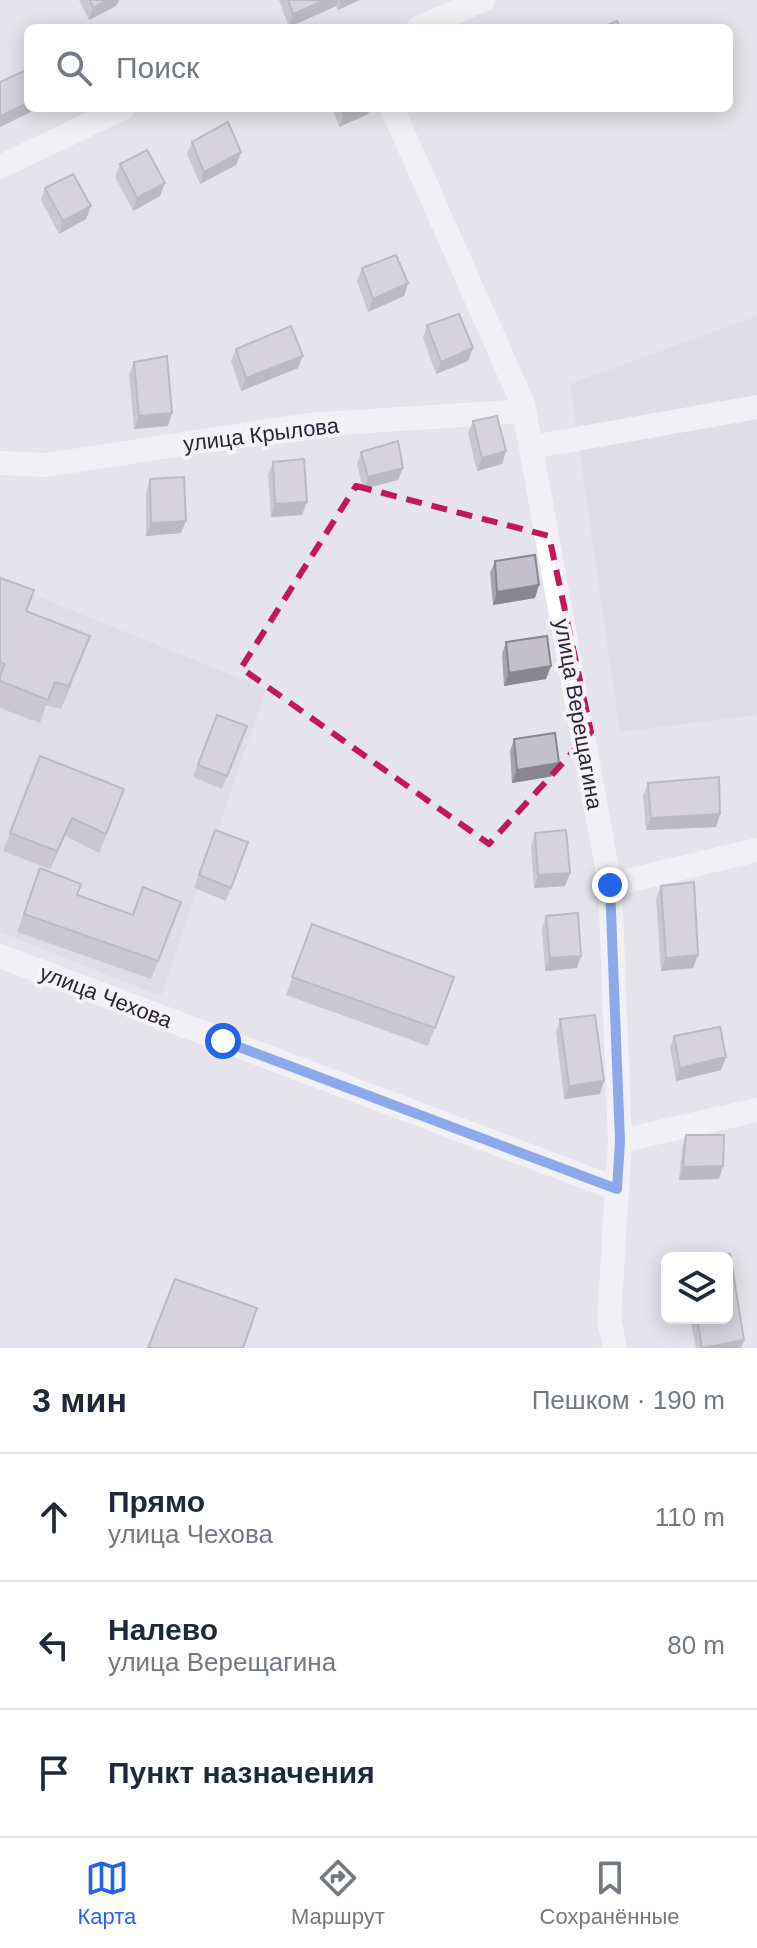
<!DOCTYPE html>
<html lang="ru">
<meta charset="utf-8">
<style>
:root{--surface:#fff;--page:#f6f6f7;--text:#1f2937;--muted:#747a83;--line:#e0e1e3;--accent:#2563eb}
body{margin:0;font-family:Arial,sans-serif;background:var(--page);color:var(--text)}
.controls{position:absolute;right:24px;bottom:24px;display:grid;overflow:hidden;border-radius:12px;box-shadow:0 4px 20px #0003}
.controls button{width:72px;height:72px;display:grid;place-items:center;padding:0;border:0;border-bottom:2px solid var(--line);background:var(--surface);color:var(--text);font:40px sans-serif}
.stop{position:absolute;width:24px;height:24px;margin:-18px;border:6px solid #2563eb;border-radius:50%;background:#fff}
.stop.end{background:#2563eb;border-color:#fff;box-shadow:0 2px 8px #0008}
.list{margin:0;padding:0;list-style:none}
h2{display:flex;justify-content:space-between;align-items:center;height:104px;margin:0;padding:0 32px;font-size:34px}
h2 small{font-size:26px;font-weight:400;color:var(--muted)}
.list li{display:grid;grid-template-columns:52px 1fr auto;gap:24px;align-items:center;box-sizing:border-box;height:128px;padding:0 32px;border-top:2px solid var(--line)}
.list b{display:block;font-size:30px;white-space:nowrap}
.list p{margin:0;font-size:26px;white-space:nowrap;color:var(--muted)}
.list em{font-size:26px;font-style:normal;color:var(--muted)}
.icon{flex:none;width:44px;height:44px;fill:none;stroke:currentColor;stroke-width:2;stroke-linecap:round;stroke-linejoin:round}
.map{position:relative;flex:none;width:757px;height:1348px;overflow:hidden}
.search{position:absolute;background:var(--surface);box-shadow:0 4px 20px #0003;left:24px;right:24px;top:24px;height:88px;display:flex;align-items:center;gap:20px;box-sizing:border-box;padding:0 28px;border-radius:12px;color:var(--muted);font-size:30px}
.sheet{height:488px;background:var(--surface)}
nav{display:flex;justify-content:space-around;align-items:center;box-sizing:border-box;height:112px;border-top:2px solid var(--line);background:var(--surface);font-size:22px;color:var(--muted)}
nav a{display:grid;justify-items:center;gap:4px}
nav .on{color:var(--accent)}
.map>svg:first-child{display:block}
.built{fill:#d8d4de}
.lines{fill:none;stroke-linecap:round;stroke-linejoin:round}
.minor{stroke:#fff;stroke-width:24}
.wall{fill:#a8a4af}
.shaded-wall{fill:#88868e}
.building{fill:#c3bfcb;stroke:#88868e;stroke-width:2}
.route{stroke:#2563eb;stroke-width:10}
.marked{fill:none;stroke:#c2185b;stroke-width:6;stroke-dasharray:16 10;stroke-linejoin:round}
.labels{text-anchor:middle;stroke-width:8;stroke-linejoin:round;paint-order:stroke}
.street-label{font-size:22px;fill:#2e253a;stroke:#f4f3f8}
</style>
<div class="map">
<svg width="757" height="1348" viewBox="0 0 757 1348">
<rect width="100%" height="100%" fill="#e5e3eb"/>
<g class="built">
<polygon points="757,316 757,715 620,732 570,384"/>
<polygon points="0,581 266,689 161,996 0,932"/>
</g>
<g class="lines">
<g class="minor">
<polyline points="418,28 483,0"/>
<polyline points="392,108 523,404 610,885 620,1141 609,1320 615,1348"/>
<polyline points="0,167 123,108"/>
<polyline points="531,447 757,407"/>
<polyline points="0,463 46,465 307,425 524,411"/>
<polyline points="610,885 757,850"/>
<polyline points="0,956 617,1189"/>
<polyline points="620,1141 757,1110"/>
</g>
</g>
<g class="wall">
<polygon points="79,0 119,0 116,6 89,20"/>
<polygon points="279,0 359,0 338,10 336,6 289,27"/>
<polygon points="332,108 370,108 368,114 339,127"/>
<polygon points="192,142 241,152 236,165 200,184 187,154"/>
<polygon points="120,164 160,196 133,211 115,177"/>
<polygon points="45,188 91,206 86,219 59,234 41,200"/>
<polygon points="362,268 408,283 404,296 368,312 357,281"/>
<polygon points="427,325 468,361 436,374 423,338"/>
<polygon points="236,349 298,368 241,391 231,361"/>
<polygon points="134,362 168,426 134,429 129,375"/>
<polygon points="473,421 506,451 502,464 477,471 468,433"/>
<polygon points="361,452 398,480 363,489 357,464"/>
<polygon points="273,462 302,515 271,517 268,475"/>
<polygon points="150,479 181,533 146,536 146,492"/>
<polygon points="495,561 535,598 493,605 490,573"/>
<polygon points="0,578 26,611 90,636 61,709 46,705 40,723 0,708"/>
<polygon points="506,642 546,679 504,686 502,654"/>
<polygon points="217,715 247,726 222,789 193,777"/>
<polygon points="514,739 559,763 554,776 512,783 510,751"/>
<polygon points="40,756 124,789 99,853 65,836 50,869 3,851"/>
<polygon points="648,783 720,814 716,827 646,830 643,796"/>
<polygon points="215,830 248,842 226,901 194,888"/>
<polygon points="535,833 570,873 565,886 534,888 531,846"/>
<polygon points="40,868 77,895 133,915 181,902 151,979 17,932"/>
<polygon points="661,886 698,955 693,968 661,971 656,899"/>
<polygon points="546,916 577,968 545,971 542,929"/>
<polygon points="312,924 454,977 428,1046 286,995"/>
<polygon points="560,1019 600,1094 564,1099 556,1032"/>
<polygon points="674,1036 726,1057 721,1070 676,1081 670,1048"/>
<polygon points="686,1135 723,1166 719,1179 679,1180 682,1148"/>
<polygon points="690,1318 727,1318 741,1348 696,1348"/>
</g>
<g class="shaded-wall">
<polygon points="108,0 119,0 116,6 89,20 93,8"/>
<polygon points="325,0 338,0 336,6 289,27 293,14"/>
<polygon points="341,0 359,0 338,10"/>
<polygon points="28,103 28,108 37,109 0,127 0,116"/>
<polygon points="357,108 370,108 368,114 339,127 344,114"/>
<polygon points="241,152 236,165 200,184 204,172"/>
<polygon points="165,183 160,196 133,211 137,198"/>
<polygon points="91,206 86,219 59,234 63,221"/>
<polygon points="408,283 404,296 368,312 373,299"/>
<polygon points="473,348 468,361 436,374 441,362"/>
<polygon points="303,356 298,368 241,391 246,378"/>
<polygon points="172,413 168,426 134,429 139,416"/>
<polygon points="506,451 502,464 477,471 482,458"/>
<polygon points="403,468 398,480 363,489 368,477"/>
<polygon points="307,502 302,515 271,517 275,504"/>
<polygon points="186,521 181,533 146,536 151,523"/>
<polygon points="539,585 535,598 493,605 497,592"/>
<polygon points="90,636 81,659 61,709 69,686"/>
<polygon points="551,666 546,679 504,686 509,673"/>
<polygon points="559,763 554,776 512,783 517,770"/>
<polygon points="720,814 716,827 646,830 651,818"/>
<polygon points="72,818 65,836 50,869 57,851"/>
<polygon points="570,873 565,886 534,888 538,875"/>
<polygon points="698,955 693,968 661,971 666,958"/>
<polygon points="581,956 577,968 545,971 550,958"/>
<polygon points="726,1057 721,1070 676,1081 680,1068"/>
<polygon points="604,1081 600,1094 564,1099 569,1086"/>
<polygon points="723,1166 719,1179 679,1180 683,1167"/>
<polygon points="744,1340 741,1348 706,1348"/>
</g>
<g class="building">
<polygon points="90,0 108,0 93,8"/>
<polygon points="288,0 325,0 293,14"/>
<polygon points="617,21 620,28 600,28"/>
<polygon points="28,69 28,103 0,116 0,82"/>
<polygon points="342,108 357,108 344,114"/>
<polygon points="228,122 241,152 204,172 192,142"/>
<polygon points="147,150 165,183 137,198 120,164"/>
<polygon points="73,174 91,206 63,221 45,188"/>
<polygon points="396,255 408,283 373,299 362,268"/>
<polygon points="459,314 473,348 441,362 427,325"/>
<polygon points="291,326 303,356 246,378 236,349"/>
<polygon points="167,356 172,413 139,416 134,362"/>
<polygon points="497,416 506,451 482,458 473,421"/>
<polygon points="398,441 403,468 368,477 361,452"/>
<polygon points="304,459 307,502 275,504 273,462"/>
<polygon points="184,477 186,521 151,523 150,479"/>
<polygon points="535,555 539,585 497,592 495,561"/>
<polygon points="0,578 34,590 26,611 90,636 69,686 55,682 48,700 0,681 0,676 5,664 0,662"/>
<polygon points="547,636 551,666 509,673 506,642"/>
<polygon points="217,715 247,726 227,776 198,765"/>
<polygon points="555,733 559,763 517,770 514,739"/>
<polygon points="40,756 124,789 106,834 72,818 57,851 10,833"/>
<polygon points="719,777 720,814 651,818 648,783"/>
<polygon points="215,830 248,842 231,888 199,875"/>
<polygon points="566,830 570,873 538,875 535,833"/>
<polygon points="40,868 81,884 77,895 133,915 143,887 181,902 158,961 24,914"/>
<polygon points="694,882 698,955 666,958 661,886"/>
<polygon points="578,913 581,956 550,958 546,916"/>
<polygon points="312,924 454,977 435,1028 292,977"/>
<polygon points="595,1015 604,1081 569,1086 560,1019"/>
<polygon points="720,1027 726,1057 680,1068 674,1036"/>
<polygon points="686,1135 724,1135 723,1166 683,1167"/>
<polygon points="730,1254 744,1340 702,1348 697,1318 727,1318 727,1258 709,1258"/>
<polygon points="175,1279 257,1308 243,1348 148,1348"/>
</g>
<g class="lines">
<polyline class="route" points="223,1041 617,1189 620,1141 610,885"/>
</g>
<path d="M0 0H757V1348H0ZM356 486 549 536 591 732 489 844 241 668Z" fill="#e5e3eb" fill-opacity=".55" fill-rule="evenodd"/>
<path class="marked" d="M356 486 549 536 591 732 489 844 241 668Z"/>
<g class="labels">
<g class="street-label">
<text transform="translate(261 434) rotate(-7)" y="8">улица Крылова</text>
<text transform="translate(579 714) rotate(80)" y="8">улица Верещагина</text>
<text transform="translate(106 996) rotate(21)" y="8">улица Чехова</text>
</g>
</g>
</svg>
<div class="controls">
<button><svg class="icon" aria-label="layers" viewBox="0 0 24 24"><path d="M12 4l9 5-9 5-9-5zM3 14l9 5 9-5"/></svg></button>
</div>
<div class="stop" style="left:223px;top:1041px"></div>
<div class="stop end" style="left:610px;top:885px"></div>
<div class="search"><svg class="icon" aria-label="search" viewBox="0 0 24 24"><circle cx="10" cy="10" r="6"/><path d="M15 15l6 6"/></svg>Поиск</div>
</div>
<section class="sheet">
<h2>3 мин<small>Пешком · 190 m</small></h2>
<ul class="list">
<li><svg class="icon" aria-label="ahead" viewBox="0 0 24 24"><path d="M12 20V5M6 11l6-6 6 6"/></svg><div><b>Прямо</b><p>улица Чехова</p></div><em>110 m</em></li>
<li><svg class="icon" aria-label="left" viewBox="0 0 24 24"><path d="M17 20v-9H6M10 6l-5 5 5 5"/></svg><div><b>Налево</b><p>улица Верещагина</p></div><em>80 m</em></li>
<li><svg class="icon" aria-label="arrive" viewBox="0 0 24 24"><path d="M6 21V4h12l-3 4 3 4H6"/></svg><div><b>Пункт назначения</b></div></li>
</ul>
</section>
<nav>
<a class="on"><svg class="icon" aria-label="map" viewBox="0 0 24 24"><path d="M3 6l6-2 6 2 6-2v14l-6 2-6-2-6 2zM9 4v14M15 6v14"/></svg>Карта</a>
<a><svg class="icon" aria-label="directions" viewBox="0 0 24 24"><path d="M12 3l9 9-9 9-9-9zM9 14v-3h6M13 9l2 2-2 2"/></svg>Маршрут</a>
<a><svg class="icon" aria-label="saved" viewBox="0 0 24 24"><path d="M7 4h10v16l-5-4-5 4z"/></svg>Сохранённые</a>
</nav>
